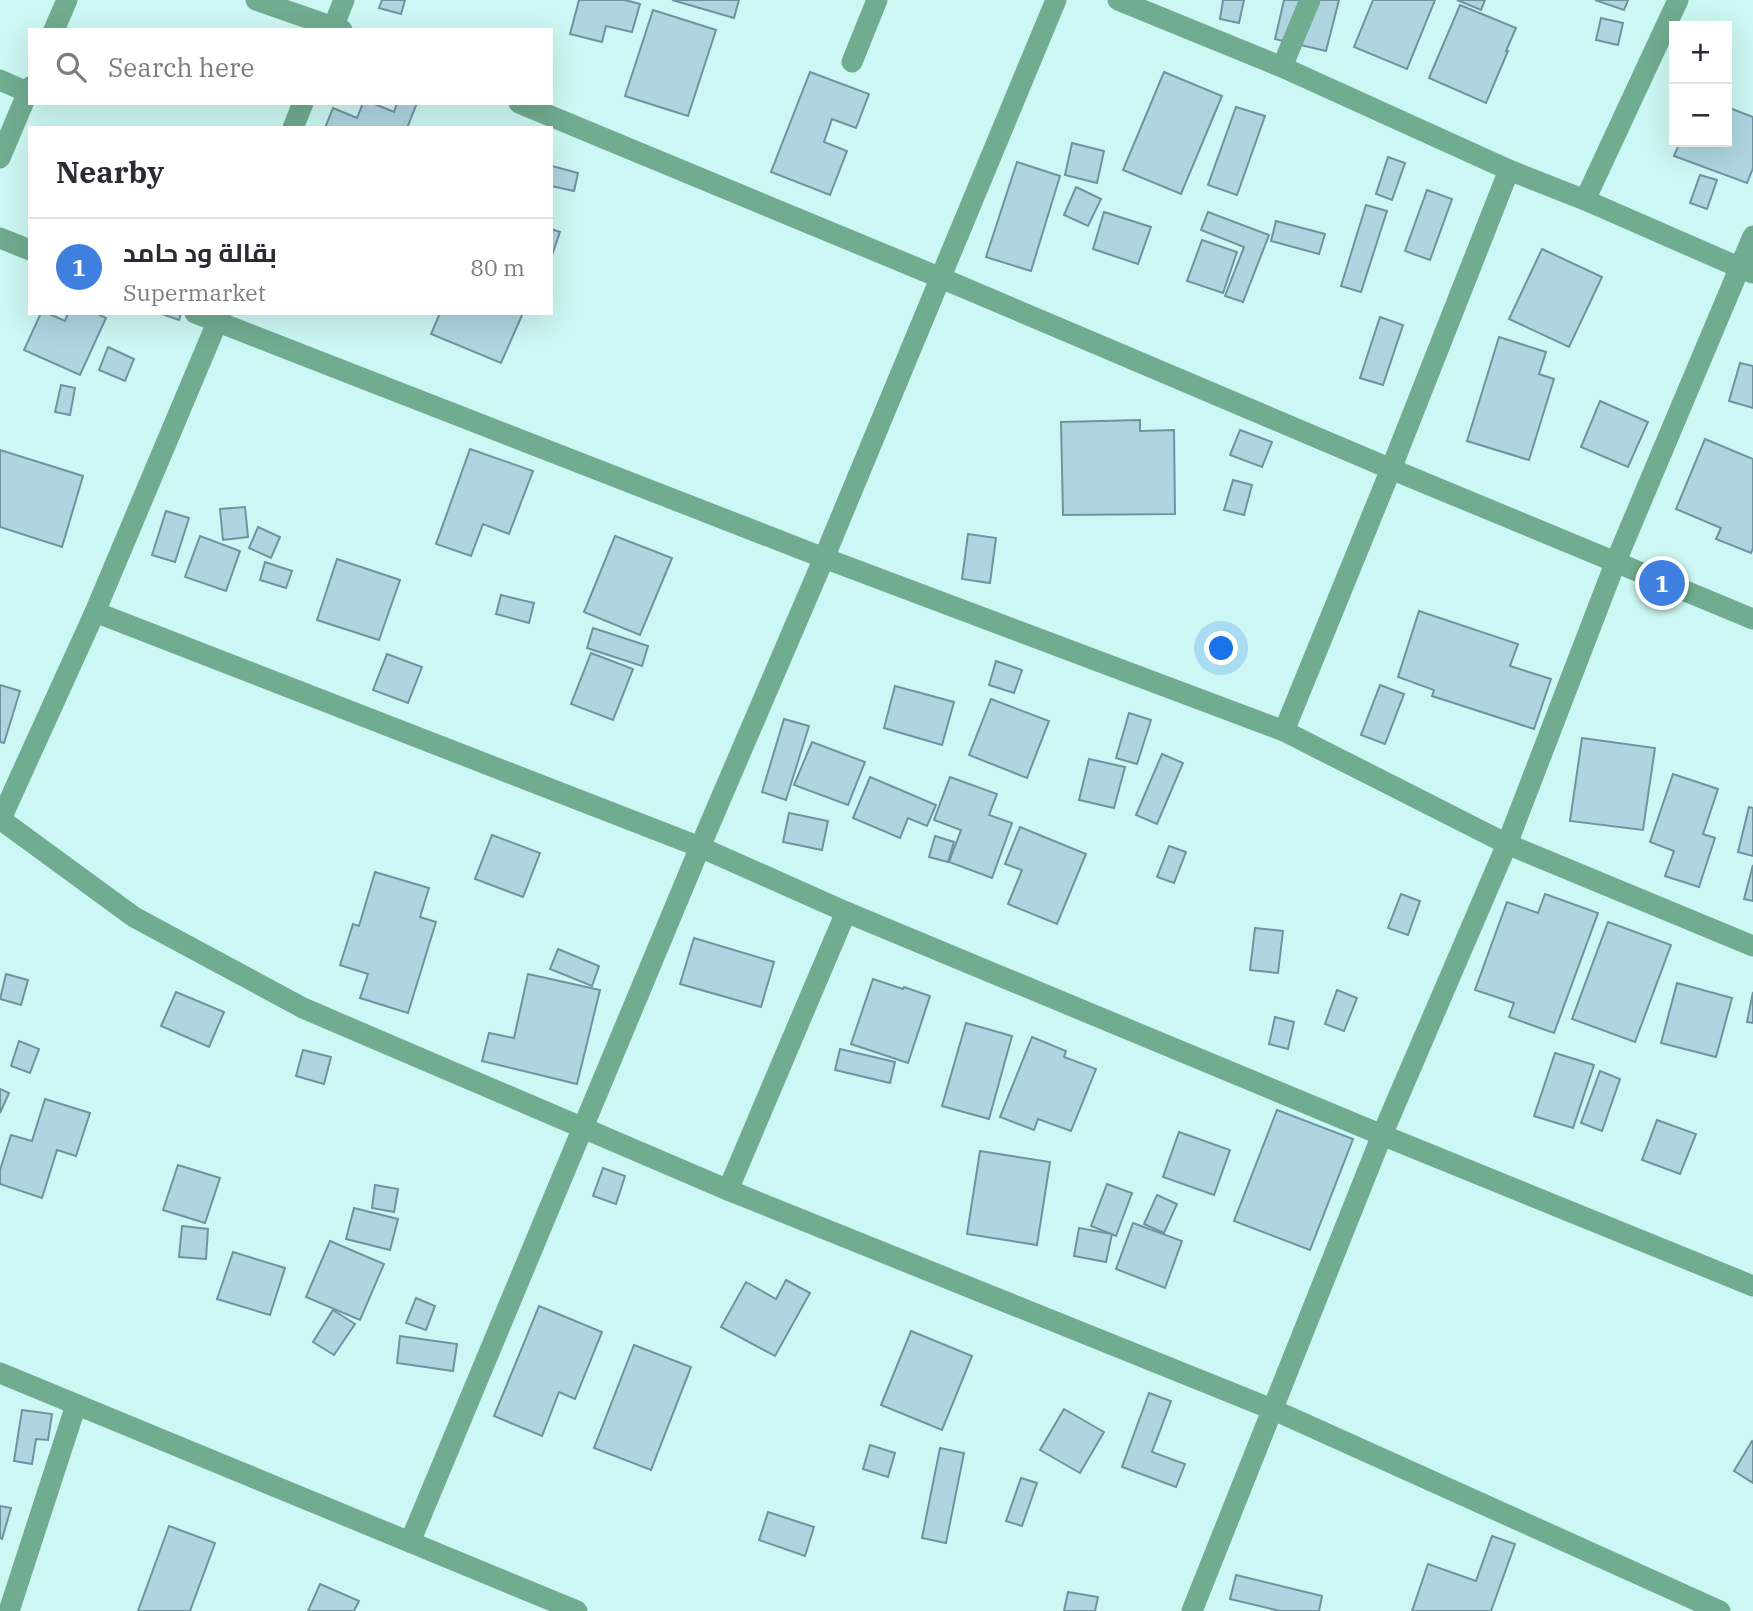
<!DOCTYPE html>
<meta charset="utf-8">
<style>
:root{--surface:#fff;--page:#f7f7f7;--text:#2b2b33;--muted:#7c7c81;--line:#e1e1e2;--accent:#8e329c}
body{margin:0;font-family:"IBM Plex Serif",Cairo,serif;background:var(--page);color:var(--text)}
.controls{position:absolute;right:21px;top:21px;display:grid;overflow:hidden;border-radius:0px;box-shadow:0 7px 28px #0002}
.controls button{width:63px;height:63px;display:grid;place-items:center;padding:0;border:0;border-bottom:2px solid var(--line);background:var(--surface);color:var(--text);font:35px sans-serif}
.you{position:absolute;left:1222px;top:649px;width:24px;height:24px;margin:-18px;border:5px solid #fff;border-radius:50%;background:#1a73e8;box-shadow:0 0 0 10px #1a73e833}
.badge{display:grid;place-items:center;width:46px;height:46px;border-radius:50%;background:var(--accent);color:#fff;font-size:23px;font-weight:700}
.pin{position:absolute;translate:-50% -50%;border:4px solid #fff;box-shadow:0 2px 7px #0006}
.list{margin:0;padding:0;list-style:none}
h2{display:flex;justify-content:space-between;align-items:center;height:91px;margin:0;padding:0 28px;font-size:30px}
h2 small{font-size:23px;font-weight:400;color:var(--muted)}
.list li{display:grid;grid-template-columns:46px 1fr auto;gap:21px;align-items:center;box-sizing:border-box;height:98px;padding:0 28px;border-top:2px solid var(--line)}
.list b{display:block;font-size:26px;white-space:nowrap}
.list p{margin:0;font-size:23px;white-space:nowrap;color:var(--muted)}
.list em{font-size:23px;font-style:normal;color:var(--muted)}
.icon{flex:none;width:38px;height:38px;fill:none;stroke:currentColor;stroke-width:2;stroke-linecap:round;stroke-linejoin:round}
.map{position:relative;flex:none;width:1753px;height:1611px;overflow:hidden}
.search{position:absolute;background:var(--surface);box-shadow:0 7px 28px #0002;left:28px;top:28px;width:525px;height:77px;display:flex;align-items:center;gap:18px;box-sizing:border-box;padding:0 24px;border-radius:0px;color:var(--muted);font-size:26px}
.panel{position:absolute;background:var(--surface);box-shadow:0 7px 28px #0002;left:28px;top:126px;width:525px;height:189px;border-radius:0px}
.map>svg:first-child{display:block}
.building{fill:#aed5e0;stroke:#6f949f;stroke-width:2}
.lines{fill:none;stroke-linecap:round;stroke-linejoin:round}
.minor{stroke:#70ac90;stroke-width:21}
</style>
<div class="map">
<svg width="1753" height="1611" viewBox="0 0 1753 1611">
<rect width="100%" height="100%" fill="#cdf7f4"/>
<g class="building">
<polygon points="382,0 405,0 401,14 379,8"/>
<polygon points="579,0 625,0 640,4 632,32 606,26 602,42 570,34"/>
<polygon points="672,0 739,0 734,18"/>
<polygon points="1223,0 1244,0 1239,23 1220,19"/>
<polygon points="1284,0 1339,0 1326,51 1275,39"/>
<polygon points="1373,0 1435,0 1407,69 1354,47"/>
<polygon points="1457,0 1485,0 1481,10"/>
<polygon points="1595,0 1628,0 1624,10"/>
<polygon points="1460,5 1516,28 1506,51 1508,51 1486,103 1429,78"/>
<polygon points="653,10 716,30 688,116 625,96"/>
<polygon points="1601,18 1623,23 1618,45 1596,40"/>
<polygon points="810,72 869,94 856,128 832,119 824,142 847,151 830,195 771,172"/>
<polygon points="1164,72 1222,96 1181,194 1123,170"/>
<polygon points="363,103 372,103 394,112 397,103 417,103 407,128 325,128 333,108 357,118"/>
<polygon points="1236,107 1265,116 1237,195 1208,185"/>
<polygon points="1727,107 1753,117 1753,168 1747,183 1674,156 1680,142 1727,142"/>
<polygon points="1072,143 1104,151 1097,183 1065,175"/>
<polygon points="1388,157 1405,163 1392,200 1376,194"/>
<polygon points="1017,162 1060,176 1031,271 986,257"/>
<polygon points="552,166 578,173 574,191 551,186"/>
<polygon points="1700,175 1717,180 1707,209 1690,203"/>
<polygon points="1076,187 1101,199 1088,226 1064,215"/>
<polygon points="1427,190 1452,199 1430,260 1405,251"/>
<polygon points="1366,205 1387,211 1361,292 1341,286"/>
<polygon points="1104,212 1151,227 1138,264 1093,249"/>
<polygon points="1208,212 1269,235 1243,302 1225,296 1244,247 1201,230"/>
<polygon points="1276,221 1325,234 1319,254 1271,241"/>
<polygon points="551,229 560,232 551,258"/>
<polygon points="1202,240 1237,252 1223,293 1187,281"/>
<polygon points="1542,249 1602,277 1569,347 1509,319"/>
<polygon points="41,313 47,313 65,321 68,313 96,313 106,318 80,375 24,350"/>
<polygon points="159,313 181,313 179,320"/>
<polygon points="440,313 523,313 501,363 431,334"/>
<polygon points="1380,317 1403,325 1383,385 1360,378"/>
<polygon points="1499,337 1546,352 1539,374 1554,379 1529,460 1467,441"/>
<polygon points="108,347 134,359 125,381 99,370"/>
<polygon points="1740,363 1753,366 1753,408 1729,401"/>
<polygon points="61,385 75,388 70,415 55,412"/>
<polygon points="1600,401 1648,422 1628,467 1581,447"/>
<polygon points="1140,420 1140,431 1174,430 1175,514 1063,515 1061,422"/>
<polygon points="1240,430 1272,442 1262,467 1230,455"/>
<polygon points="1705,439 1753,459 1753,548 1751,553 1716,539 1721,528 1676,509"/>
<polygon points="470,449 533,471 509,534 483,524 471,556 436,544"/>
<polygon points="0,450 83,476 62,547 0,527"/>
<polygon points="1233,480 1252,485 1244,515 1224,510"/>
<polygon points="245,507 248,537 223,540 220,509"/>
<polygon points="166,511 189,518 175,562 152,555"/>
<polygon points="258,527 280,537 271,558 249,548"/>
<polygon points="968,534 996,538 990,583 962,579"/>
<polygon points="200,536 240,551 226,591 185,577"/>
<polygon points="615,536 672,558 640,635 584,612"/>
<polygon points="337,559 400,580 379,640 317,620"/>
<polygon points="265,562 292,571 286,588 260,580"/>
<polygon points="501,595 534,603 529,623 496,614"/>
<polygon points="1419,611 1518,644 1510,666 1551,679 1534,729 1432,696 1434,690 1398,677"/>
<polygon points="593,628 648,646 642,666 587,648"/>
<polygon points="591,653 633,669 613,720 571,704"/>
<polygon points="387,654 422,667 408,703 373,690"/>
<polygon points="996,661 1022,670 1014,693 989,685"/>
<polygon points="0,685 20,691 4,743 0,742"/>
<polygon points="1380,685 1404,694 1385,744 1361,735"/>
<polygon points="895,686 954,702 942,745 884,728"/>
<polygon points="991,699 1049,721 1027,778 969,755"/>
<polygon points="1129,713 1151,720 1137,764 1116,758"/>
<polygon points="784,719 809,726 786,800 762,792"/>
<polygon points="1582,738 1655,748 1643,830 1570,821"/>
<polygon points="812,742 865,762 848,805 794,785"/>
<polygon points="1162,754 1183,763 1157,824 1136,815"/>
<polygon points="1089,759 1125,767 1114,808 1079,800"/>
<polygon points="1673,774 1718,789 1703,834 1715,838 1699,887 1665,876 1674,851 1650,842"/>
<polygon points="870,777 936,805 927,826 908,818 900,838 853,818"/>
<polygon points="950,777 997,794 989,815 1012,823 992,878 949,862 961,830 934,820"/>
<polygon points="1749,807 1753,808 1753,856 1738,852"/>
<polygon points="789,813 828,821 822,850 783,842"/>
<polygon points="1020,827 1086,854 1057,924 1008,904 1022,870 1005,864"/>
<polygon points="492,835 540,853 523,897 475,879"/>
<polygon points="935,836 954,842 948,862 929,857"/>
<polygon points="1169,846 1186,852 1174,883 1157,877"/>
<polygon points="1753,865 1753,901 1744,899"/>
<polygon points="375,872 429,888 420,917 436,922 408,1013 360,998 368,974 340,965 353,924 359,926"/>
<polygon points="1401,894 1420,901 1408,935 1388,928"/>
<polygon points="1545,894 1598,913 1554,1033 1509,1017 1514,1003 1475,990 1507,902 1538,913"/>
<polygon points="1608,922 1671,945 1635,1042 1572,1019"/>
<polygon points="1255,928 1283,931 1278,973 1250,970"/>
<polygon points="694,938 774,962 761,1007 680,984"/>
<polygon points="558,949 599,966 592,986 550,969"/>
<polygon points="6,974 28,980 21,1005 0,999"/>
<polygon points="528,974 600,990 577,1084 482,1061 489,1033 514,1038"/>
<polygon points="873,979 903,989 904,987 930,996 908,1063 851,1044"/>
<polygon points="1677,983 1732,998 1716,1057 1661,1043"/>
<polygon points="1337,990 1357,998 1344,1031 1325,1024"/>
<polygon points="176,992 224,1012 209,1047 161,1026"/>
<polygon points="1753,992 1753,1023 1747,1022"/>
<polygon points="1275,1017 1294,1022 1288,1049 1269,1044"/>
<polygon points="966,1023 1012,1036 989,1119 942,1106"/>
<polygon points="1032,1037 1066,1051 1064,1057 1096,1069 1071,1131 1038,1119 1034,1130 1000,1117"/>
<polygon points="19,1041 39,1049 30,1073 11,1066"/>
<polygon points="840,1049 895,1062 890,1083 835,1070"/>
<polygon points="303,1050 331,1057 324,1084 296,1076"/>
<polygon points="1555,1053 1594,1065 1573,1128 1534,1116"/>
<polygon points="1600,1071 1620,1079 1602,1131 1581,1123"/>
<polygon points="0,1089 9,1093 0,1113"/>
<polygon points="45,1099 90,1113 76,1156 57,1150 42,1198 0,1184 0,1170 11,1135 32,1141"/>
<polygon points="1277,1110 1353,1139 1310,1250 1234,1221"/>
<polygon points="1657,1120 1696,1134 1680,1174 1642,1160"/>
<polygon points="1179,1132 1230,1150 1214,1195 1163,1177"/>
<polygon points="980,1151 1050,1162 1037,1245 967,1234"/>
<polygon points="178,1165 220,1178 205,1223 163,1210"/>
<polygon points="603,1168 625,1176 616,1204 593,1196"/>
<polygon points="1107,1184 1132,1193 1116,1236 1091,1226"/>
<polygon points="375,1185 398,1189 394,1212 372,1208"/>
<polygon points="1157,1195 1177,1204 1164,1233 1144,1224"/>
<polygon points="354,1208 398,1219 390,1250 346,1239"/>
<polygon points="1133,1223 1182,1241 1165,1288 1116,1269"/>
<polygon points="182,1226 208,1229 206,1259 179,1257"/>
<polygon points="1079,1228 1112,1234 1106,1262 1074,1256"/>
<polygon points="330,1241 384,1264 360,1320 306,1297"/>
<polygon points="233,1252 285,1268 270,1315 217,1299"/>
<polygon points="786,1280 810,1293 775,1356 721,1327 746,1282 776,1299"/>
<polygon points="416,1298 435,1306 426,1330 406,1323"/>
<polygon points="539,1306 602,1332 575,1399 559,1392 542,1436 494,1416"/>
<polygon points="333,1310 355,1324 334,1355 313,1342"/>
<polygon points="911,1331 972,1356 942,1430 881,1405"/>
<polygon points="400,1336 457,1344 453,1371 397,1363"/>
<polygon points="634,1345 691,1367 651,1470 594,1448"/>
<polygon points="1149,1393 1171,1401 1152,1452 1185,1464 1176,1487 1122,1467"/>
<polygon points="1064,1409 1104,1432 1080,1473 1040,1450"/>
<polygon points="22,1410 52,1414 48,1440 36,1439 32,1464 14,1461"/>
<polygon points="1752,1441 1753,1442 1753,1483 1734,1471"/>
<polygon points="870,1445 895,1453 888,1477 863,1469"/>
<polygon points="940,1448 964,1453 946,1543 922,1538"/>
<polygon points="1021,1478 1037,1483 1022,1526 1006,1521"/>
<polygon points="0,1506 11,1508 2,1539 0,1538"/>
<polygon points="768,1512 814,1527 805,1556 759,1540"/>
<polygon points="169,1526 215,1543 190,1611 138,1611"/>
<polygon points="1492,1536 1515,1544 1491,1611 1412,1611 1428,1564 1476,1581"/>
<polygon points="1236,1575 1322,1596 1319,1611 1280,1611 1230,1599"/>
<polygon points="320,1584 359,1601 354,1611 308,1611"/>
<polygon points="1068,1592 1098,1597 1095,1611 1064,1611"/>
</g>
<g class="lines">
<g class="minor">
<polyline points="256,0 342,30"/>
<polyline points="1118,0 1282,67 1509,170 1585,200 1752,273"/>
<polyline points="54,30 67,0"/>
<polyline points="332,30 344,0"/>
<polyline points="852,62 877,0"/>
<polyline points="1282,67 1310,0"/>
<polyline points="0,80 27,92"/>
<polyline points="519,103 941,278 1391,469 1753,619"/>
<polyline points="293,128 303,103"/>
<polyline points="0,158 30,87"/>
<polyline points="1585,200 1678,0"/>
<polyline points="0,238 30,250"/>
<polyline points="195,313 824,558 1284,731 1507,844 1753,946"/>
<polyline points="95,612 700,847 846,912 1382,1135 1753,1286"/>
<polyline points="1284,731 1391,469 1509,170"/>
<polyline points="0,819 134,917 303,1008 728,1190 1274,1410 1720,1611"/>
<polyline points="0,821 95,612 221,313"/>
<polyline points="728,1190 846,912"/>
<polyline points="0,1373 577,1611"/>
<polyline points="410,1542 700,847 824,558 1056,0"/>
<polyline points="9,1611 76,1405"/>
<polyline points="1192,1611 1382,1135 1507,844 1616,561 1753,236"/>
</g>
</g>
</svg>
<div class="controls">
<button>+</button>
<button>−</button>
</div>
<div class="you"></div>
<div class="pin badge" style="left:1662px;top:583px;background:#3f7fe0">1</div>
<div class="search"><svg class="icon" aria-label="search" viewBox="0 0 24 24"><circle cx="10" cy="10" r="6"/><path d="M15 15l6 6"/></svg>Search here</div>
<section class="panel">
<h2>Nearby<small></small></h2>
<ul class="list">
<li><span class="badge" style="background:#3f7fe0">1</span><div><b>بقالة ود حامد</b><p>Supermarket</p></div><em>80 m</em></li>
</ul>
</section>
</div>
